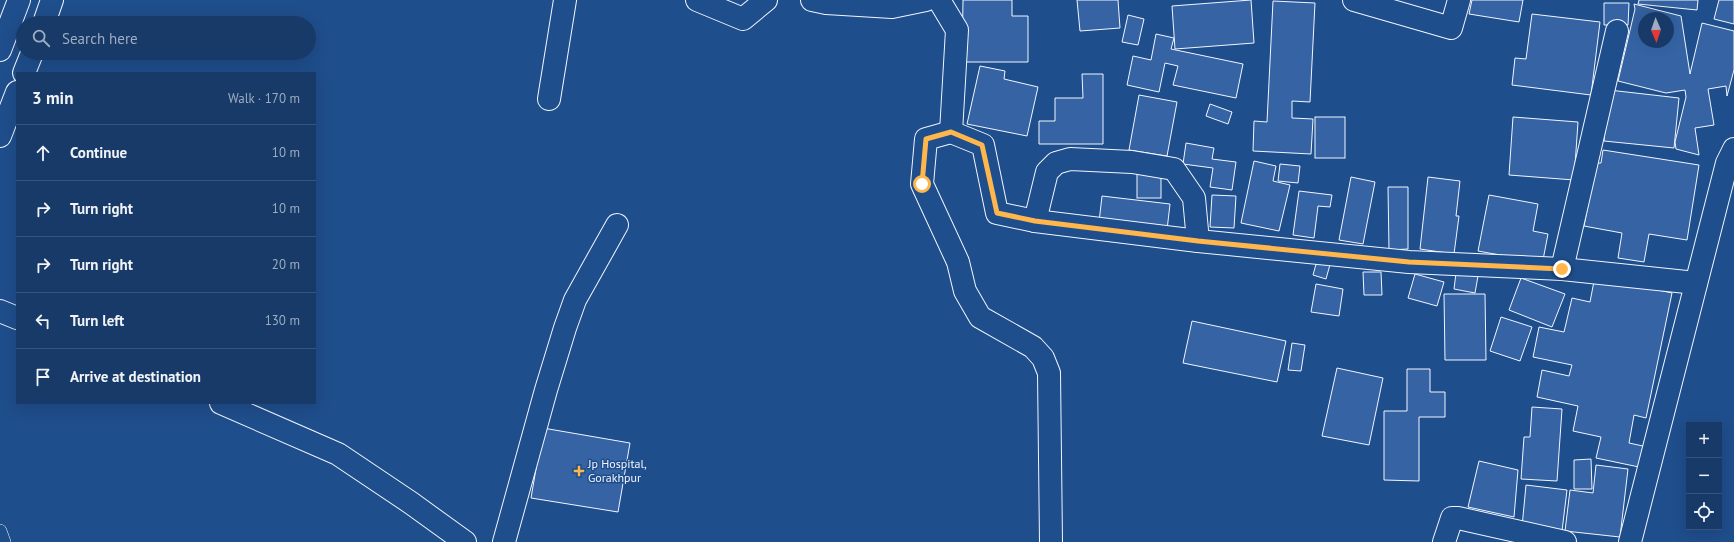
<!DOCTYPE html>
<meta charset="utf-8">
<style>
:root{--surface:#173a69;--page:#20416f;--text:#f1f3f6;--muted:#9eadc0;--line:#36547d}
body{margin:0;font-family:"PT Sans",sans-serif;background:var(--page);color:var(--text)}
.controls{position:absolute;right:12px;bottom:12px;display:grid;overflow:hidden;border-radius:0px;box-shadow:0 4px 16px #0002}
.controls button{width:36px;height:36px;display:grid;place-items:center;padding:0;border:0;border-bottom:1px solid var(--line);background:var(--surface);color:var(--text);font:20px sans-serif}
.compass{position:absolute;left:1638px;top:12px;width:36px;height:36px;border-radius:50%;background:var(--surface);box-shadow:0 4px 16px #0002;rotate:178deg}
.stop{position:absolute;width:12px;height:12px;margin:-9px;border:3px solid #ffb74d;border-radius:50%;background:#fff}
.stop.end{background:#ffb74d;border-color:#fff;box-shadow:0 1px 4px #0008}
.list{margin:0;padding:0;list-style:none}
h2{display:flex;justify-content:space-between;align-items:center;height:52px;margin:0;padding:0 16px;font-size:17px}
h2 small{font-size:13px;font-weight:400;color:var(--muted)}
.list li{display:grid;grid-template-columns:26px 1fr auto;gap:12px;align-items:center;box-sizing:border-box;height:56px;padding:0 16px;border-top:1px solid var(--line)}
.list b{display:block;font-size:15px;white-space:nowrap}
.list em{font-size:13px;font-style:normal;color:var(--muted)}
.icon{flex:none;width:22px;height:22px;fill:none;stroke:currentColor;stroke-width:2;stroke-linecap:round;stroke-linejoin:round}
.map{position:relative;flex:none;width:1734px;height:542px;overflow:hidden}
.search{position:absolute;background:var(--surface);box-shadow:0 4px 16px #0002;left:16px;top:16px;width:300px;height:44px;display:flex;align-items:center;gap:10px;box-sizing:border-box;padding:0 14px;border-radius:22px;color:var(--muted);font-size:15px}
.panel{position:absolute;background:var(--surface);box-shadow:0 4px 16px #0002;left:16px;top:72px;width:300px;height:332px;border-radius:0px}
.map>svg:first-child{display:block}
.building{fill:#3563a3;stroke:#f2f6ff;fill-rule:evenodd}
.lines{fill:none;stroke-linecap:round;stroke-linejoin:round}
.lane-casing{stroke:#f2f6ff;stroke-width:14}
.street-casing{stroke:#f2f6ff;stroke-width:24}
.secondary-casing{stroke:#f2f6ff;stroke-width:24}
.primary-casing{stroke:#f2f6ff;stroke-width:24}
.lane{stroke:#1f4e8c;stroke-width:13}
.street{stroke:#1f4e8c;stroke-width:22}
.secondary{stroke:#1f4e8c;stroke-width:22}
.primary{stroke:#1f4e8c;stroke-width:22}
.route{stroke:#ffb74d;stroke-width:5}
.poi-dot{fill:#ffb74d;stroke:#1f4e8c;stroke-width:1.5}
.labels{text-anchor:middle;stroke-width:3;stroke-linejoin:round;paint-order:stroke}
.poi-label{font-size:12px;fill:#f2f6ff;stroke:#1f4e8c;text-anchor:start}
</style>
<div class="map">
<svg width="1734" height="542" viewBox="0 0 1734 542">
<rect width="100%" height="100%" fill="#1f4e8c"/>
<g class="building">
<polygon points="963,0 1012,0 1012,16 1028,16 1028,62 962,62"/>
<polygon points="1077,0 1118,0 1120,28 1080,31"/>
<polygon points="1251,0 1254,43 1175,49 1172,6"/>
<polygon points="1472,0 1523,0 1519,22 1469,14"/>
<polygon points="1639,0 1698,0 1697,10 1638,4"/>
<polygon points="1719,0 1734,0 1734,24 1714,19"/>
<polygon points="1273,1 1315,3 1310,102 1292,101 1292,118 1313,119 1311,154 1253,151 1254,121 1267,122"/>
<polygon points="1604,3 1629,3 1628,25 1604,25"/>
<path d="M1634 4 1681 16 1690 74 1702 23 1734 31V70L1727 96 1726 86 1708 89 1714 125 1695 128 1699 155 1676 149 1675 142 1686 97 1685 90 1666 93 1618 81 1635 9ZM1644 18H1668V42H1644Z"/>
<polygon points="1532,14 1600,22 1591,95 1512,85 1515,58 1526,59"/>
<polygon points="1128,15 1144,19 1138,45 1122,42"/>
<polygon points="1156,34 1174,38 1171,49 1243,64 1236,98 1173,85 1178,66 1165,63 1159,92 1127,85 1133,56 1151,60"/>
<polygon points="980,66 1005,71 1004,79 1038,87 1027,136 967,124"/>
<polygon points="1082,74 1103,74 1103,144 1039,144 1039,121 1055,121 1055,98 1083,98"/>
<polygon points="1609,90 1679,98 1674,148 1604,141"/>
<polygon points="1139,95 1177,102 1167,156 1129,150"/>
<polygon points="1210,104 1232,112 1228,124 1206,116"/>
<rect x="1315" y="117" width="30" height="41"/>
<polygon points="1513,117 1578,122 1574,180 1509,175"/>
<polygon points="1186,143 1214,148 1212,159 1236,162 1232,190 1210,187 1213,168 1183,164"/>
<polygon points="1603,150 1699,165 1687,240 1649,234 1644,262 1618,258 1622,233 1584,226 1596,163 1601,163"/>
<polygon points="1254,161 1276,166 1273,181 1290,185 1279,231 1241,223"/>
<polygon points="1280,164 1300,166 1298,183 1278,181"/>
<rect x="1137" y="172" width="24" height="26"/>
<polygon points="1351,177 1375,182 1363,244 1339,240"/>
<polygon points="1428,177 1460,181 1456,216 1459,216 1454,254 1420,249"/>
<polygon points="1388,187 1408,187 1408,249 1389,250"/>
<polygon points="1299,191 1332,195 1330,207 1318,206 1314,238 1293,235"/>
<polygon points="1212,195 1236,196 1234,228 1210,227"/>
<polygon points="1489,195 1538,204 1533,231 1548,234 1543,260 1522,256 1522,259 1478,251"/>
<polygon points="1102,196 1170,204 1167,230 1099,222"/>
<polygon points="1318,257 1331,261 1326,279 1313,275"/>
<polygon points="1363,272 1381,272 1382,295 1364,295"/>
<polygon points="1456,273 1478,276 1475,293 1454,289"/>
<polygon points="1415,274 1444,282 1437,306 1408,298"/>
<polygon points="1595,276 1672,293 1646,418 1634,415 1629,443 1643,446 1639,467 1596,458 1601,437 1573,431 1578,406 1537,397 1542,370 1569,376 1572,365 1533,357 1539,327 1564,332 1572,298 1590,302"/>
<polygon points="1521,278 1565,294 1552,327 1509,310"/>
<polygon points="1316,284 1343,289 1339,316 1311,312"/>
<polygon points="1444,294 1485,294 1486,360 1445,360"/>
<polygon points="1501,317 1532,327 1520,361 1490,351"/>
<polygon points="1192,321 1286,341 1277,382 1183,363"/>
<polygon points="1292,343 1305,345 1301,371 1288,370"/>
<polygon points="1337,368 1383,378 1369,445 1322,436"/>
<polygon points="1407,369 1430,369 1430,392 1445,392 1445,417 1419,417 1419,481 1384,480 1384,411 1407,411"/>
<polygon points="1532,407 1562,409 1557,481 1521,479 1524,437 1530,437"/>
<polygon points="543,428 630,443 618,512 531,498"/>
<polygon points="1591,459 1592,489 1574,489 1574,460"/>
<polygon points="1479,461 1518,470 1514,517 1468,507"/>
<polygon points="1596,465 1628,469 1620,537 1565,531 1570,490 1593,493"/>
<polygon points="1526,485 1567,490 1562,531 1522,527"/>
</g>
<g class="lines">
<g class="lane-casing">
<polyline id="lane" points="0,531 4,542"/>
</g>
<g class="street-casing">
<g id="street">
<polyline points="697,0 743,19 766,0"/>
<polyline points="812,0 826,3 892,7 926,0"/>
<polyline points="939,0 957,30 951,132 983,145 997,213 1035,221 1198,241 1409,262 1562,269 1696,283"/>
<polyline points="1354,0 1451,28 1459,0"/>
<polyline points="549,99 565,0"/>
<polyline points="951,132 926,139 922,184 958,262 965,291 980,317 1033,347 1043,358 1049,373 1051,542"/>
<polyline points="1035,221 1047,172 1056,163 1070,159 1132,162 1174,169 1194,198 1198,241"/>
<polyline points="1562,269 1617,31"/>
<polyline points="504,542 546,390 565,328 575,300 617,225"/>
<polyline points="1444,542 1452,518 1458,518 1565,542"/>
</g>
</g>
<g class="secondary-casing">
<g id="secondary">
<polyline points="0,311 17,318"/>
<polyline points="221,403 338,454 411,503 465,542"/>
<polyline points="1630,542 1727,163 1734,149"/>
</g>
</g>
<g class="primary-casing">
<g id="primary">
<polyline points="44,23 52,0"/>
<polyline points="0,50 19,0"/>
<polyline points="24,73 32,53"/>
<polyline points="0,136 17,92"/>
</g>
</g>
<use href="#lane" class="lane"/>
<use href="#street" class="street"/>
<use href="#secondary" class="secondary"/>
<use href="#primary" class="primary"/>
</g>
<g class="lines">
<polyline class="route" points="922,184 926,139 951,132 982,145 997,213 1035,221 1198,241 1409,262 1562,269"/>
</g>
<path class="poi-dot" d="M577 465h4v4h4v4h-4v4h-4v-4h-4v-4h4z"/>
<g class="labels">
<g class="poi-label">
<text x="588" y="468">Jp Hospital,<tspan x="588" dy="14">Gorakhpur</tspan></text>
</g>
</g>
</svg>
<div class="controls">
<button>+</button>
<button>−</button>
<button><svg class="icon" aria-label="locate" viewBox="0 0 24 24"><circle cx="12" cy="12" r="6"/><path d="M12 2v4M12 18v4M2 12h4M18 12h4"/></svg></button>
</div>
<svg class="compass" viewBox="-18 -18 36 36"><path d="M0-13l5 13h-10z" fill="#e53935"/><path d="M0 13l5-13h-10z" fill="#9eadc0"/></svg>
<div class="stop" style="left:922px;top:184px"></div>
<div class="stop end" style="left:1562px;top:269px"></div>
<div class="search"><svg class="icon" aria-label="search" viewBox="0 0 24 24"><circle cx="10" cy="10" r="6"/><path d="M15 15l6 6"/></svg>Search here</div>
<section class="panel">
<h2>3 min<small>Walk · 170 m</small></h2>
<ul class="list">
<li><svg class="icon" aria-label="ahead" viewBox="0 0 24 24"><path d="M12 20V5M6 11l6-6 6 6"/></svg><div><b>Continue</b></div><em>10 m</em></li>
<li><svg class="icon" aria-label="right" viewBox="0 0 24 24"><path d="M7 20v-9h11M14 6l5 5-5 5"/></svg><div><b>Turn right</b></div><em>10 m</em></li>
<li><svg class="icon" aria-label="right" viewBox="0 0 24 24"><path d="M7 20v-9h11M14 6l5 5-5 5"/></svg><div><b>Turn right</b></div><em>20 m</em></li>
<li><svg class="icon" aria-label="left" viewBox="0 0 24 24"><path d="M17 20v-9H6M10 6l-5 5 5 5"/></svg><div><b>Turn left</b></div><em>130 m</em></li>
<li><svg class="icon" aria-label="arrive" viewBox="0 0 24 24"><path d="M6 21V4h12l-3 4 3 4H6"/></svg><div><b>Arrive at destination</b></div></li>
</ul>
</section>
</div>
